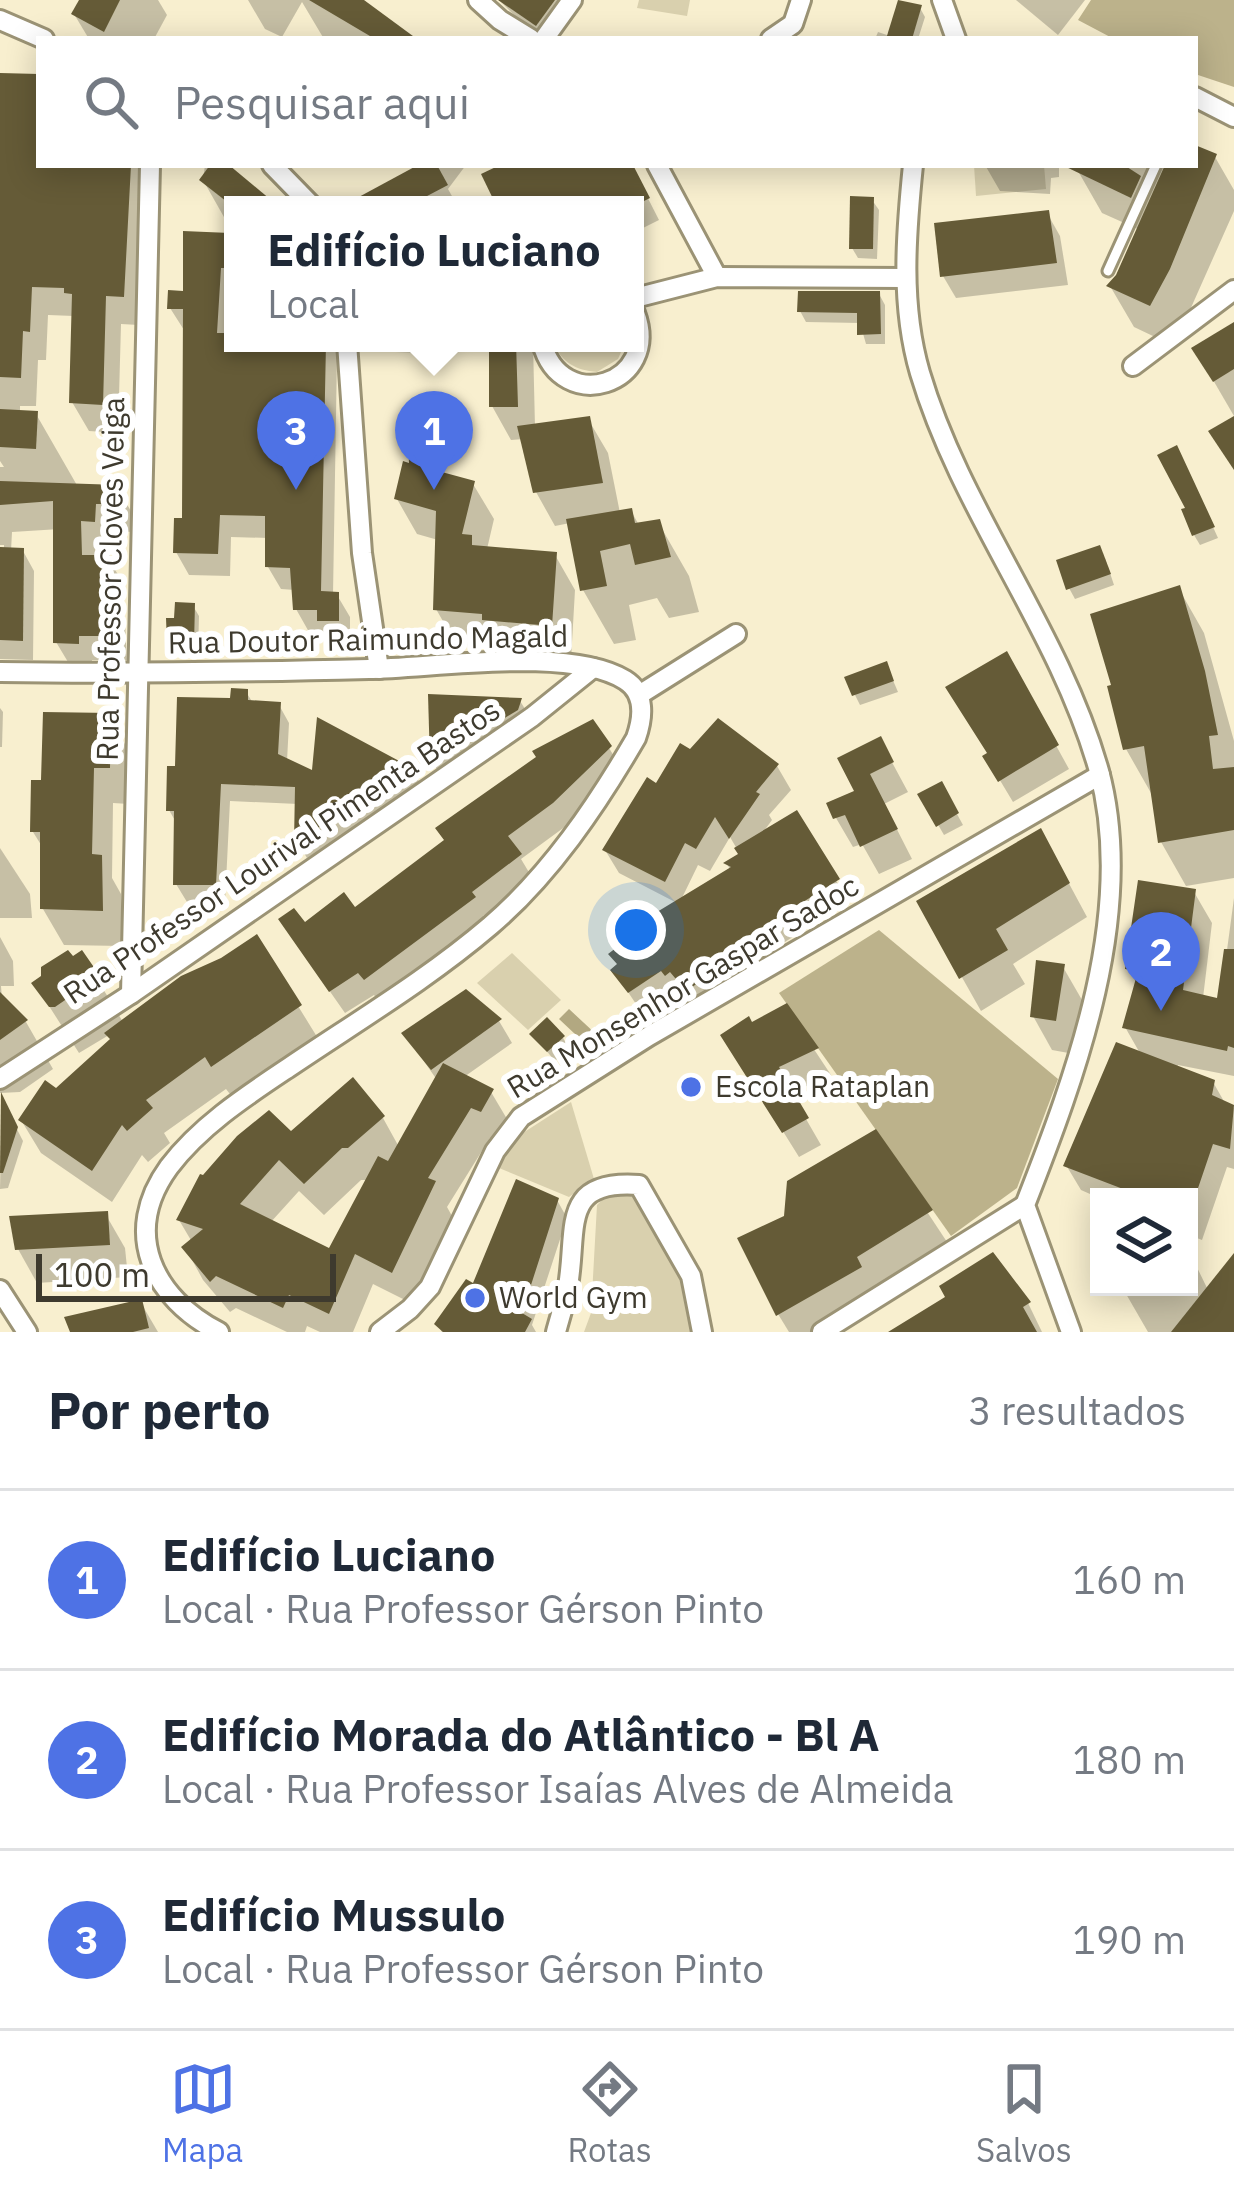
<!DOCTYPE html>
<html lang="pt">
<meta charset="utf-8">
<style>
:root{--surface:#fff;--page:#f6f6f7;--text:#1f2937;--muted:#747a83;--line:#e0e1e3;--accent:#4e72e5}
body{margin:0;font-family:"IBM Plex Sans",sans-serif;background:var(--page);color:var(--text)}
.controls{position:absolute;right:36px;bottom:36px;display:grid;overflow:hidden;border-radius:0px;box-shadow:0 6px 30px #0003}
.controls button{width:108px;height:108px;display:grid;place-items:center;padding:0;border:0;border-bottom:3px solid var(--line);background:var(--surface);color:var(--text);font:60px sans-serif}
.scale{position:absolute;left:36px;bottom:30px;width:300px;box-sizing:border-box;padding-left:12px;border:6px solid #3e3a2e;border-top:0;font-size:33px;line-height:42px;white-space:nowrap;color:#3e3a2e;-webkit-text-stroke:9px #fff;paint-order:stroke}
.you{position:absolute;left:636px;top:930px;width:42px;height:42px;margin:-30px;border:9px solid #fff;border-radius:50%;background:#1a73e8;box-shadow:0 0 0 18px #1a73e833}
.badge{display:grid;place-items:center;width:78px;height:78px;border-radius:50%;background:var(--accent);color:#fff;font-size:39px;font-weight:700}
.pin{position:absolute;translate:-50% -99px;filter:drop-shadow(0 3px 6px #0008)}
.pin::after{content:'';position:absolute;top:63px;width:42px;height:36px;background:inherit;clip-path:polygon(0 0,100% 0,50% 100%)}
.popup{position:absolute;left:224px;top:196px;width:420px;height:156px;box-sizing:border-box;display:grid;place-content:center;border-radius:0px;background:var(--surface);filter:drop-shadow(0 3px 9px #0005);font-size:39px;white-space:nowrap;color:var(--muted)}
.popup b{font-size:45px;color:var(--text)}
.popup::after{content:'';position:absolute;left:50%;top:100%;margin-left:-24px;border:24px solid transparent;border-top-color:var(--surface)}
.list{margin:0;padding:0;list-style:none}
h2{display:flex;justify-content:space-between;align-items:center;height:156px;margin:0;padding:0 48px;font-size:51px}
h2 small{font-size:39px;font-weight:400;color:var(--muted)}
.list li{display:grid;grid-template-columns:78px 1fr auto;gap:36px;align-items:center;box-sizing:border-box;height:180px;padding:0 48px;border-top:3px solid var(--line)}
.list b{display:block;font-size:45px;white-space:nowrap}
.list p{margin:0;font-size:39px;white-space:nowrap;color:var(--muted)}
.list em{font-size:39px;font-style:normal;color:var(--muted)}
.icon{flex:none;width:66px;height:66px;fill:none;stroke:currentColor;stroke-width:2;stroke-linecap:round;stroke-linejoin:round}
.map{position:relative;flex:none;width:1234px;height:1332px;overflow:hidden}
.search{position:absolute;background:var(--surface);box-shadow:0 6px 30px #0003;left:36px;right:36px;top:36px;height:132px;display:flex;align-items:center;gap:30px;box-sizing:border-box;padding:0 42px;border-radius:0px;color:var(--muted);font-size:45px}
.sheet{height:696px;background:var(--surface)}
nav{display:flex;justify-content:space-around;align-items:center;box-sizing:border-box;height:168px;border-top:3px solid var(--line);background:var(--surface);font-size:33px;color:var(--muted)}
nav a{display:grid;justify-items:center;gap:6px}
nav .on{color:var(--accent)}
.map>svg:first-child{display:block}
.green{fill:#d9d0ae}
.forest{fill:#bcb28b}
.water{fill:#b2a881}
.shadow{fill:#0003;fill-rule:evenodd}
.building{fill:#655b37}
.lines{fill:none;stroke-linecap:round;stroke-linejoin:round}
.service-casing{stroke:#9b9375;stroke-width:15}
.minor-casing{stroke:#9b9375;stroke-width:24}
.service{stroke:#fff;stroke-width:9}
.minor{stroke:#fff;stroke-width:18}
.poi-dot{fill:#4e72e5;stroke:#fff;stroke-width:4.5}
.labels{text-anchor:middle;stroke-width:12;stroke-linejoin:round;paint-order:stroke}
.street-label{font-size:30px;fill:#3e3a2e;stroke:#fff}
.poi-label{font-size:30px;fill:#3e3a2e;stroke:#fff;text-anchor:start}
</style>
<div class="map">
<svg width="1234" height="1332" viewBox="0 0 1234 1332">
<rect width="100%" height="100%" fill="#f8efcf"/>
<g class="green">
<polygon points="639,0 690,0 687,16 637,8"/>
<polygon points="974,165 1044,165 1046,189 976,196"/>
<path d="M553 343H625L618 359 597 372C575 370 563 363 553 343Z"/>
<polygon points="512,953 561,1000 528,1030 477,983"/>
<polygon points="571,1102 594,1179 569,1197 499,1168 515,1138"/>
<polygon points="620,1191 633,1196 682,1279 692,1332 584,1332 591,1313 597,1205 608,1194"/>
</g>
<g class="forest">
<polygon points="1091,0 1234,0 1234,87 1195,74 1195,39 1114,39 1078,20"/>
<polygon points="879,930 1058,1079 1017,1188 951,1236 779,993"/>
</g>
<polygon class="water" points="569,1009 598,1036 579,1054 569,1044 576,1035 559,1019"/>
<g class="shadow">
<polygon points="83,0 158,0 167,15 154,39 89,39 74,14"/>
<polygon points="248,0 359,0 412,39 324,39 302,2 282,37 265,29"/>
<polygon points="499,0 564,0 542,33 516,17"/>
<polygon points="1016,0 1085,0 1058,35"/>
<polygon points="920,8 925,17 918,39 875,39 878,32 890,36"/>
<polygon points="0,76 39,77 39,165 145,165 139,325 121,324 118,433 89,431 72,402 74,316 48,315 46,360 38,360 36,406 20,406 20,413 36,414 78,487 117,488 134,516 134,532 110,531 110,549 95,548 96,558 108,558 123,583 127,660 92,660 91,668 71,667 56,642 60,529 12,532 11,551 23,551 34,571 33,660 0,659 0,550 4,550 4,545 0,545 0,467 4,467 0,461"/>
<polygon points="1195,148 1215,157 1234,190 1234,211 1174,346 1134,327 1110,286 1119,276 1140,230 1102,213 1078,171 1080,165 1195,165"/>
<polygon points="205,165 224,165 271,205 233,205 233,233 203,180"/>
<polygon points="417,165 466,165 448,189 457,205 364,205 361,199 420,167"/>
<polygon points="507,165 631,165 659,220 635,232 635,205 498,205 485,175"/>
<polygon points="985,165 1059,165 1059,177 1051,178 1050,194 1000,191"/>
<polygon points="872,200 879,210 877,259 858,258 852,248"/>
<polygon points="1047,213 1060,236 1068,285 956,298 943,276"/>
<polygon points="228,236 233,245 230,336 233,343 349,343 350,355 337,357 333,595 337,595 350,617 350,643 333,643 327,632 309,632 296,609 295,590 281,589 268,567 268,538 231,537 230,576 189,575 176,552 185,521 184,330 170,308 186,294"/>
<polygon points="635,268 644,285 635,290"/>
<polygon points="879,294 885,305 885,344 866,344 860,323 806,322 800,311"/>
<polygon points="1234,325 1234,416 1195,349"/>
<polygon points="390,343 430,343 430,353 395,352"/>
<polygon points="492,343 533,343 535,427 588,419 608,453 620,513 631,511 639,525 658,522 689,576 699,612 669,618 657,598 629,605 636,640 614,644 583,590 570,523 555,526 536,492 524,439 511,440 492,406"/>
<polygon points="421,415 441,451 443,476 473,484 494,519 487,549 555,555 575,590 571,660 505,655 502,649 456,644 436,609 438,540 417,534 397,499 412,467"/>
<polygon points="1182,459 1218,538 1200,545 1194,535"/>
<polygon points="1105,558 1114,585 1075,599 1069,588"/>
<polygon points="1179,589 1204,633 1234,741 1234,878 1186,886 1161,842 1151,793 1126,749 1115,687"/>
<polygon points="193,606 199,616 198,654 176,654 170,643"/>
<polygon points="1006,655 1069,769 1013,802 986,757 990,755"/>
<polygon points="886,664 898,692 860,705 855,695"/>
<polygon points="246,692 253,703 279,705 289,723 287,761 315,775 320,722 414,772 423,789 307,858 297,841 298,804 230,801 225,903 187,902 176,884 177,824 169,810 178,769 233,701"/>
<polygon points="431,698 520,701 527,712 439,773 433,762"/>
<polygon points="0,708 3,712 2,747 0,747"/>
<polygon points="109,716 130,753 129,804 113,803 112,878 121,894 122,946 64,945 43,909 43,848 33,832 44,783"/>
<polygon points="880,740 908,792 884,804 912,859 879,874 862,844 853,847 836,818 858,793"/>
<polygon points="609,748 623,771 566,826 521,859 533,879 483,916 487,922 379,1002 374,995 345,1013 296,943 304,926 355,911"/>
<path d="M691 753 777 766 791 790 769 815 772 820 761 835 796 814 849 902 716 985 722 996 700 1011 685 992 679 996 675 991 642 1013 614 971 677 903 619 873 605 850ZM730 837 741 856 727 864 731 871 680 902 698 865 710 871Z"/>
<polygon points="941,785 963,825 944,835 921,795"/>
<polygon points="0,848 30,894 32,918 0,918"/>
<polygon points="1059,865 1087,917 1013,964 1025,984 981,1011 920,903"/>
<polygon points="1194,892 1212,923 1203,998 1220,1002 1234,898 1234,1076 1178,1065 1177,1069 1213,1082 1226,1105 1234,1108 1234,1169 1227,1167 1202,1240 1189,1235 1189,1197 1099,1198 1081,1190 1066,1165 1141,1055 1125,1027 1137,984 1128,968"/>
<polygon points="0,937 13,961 14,986 1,986 2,999 26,1022 53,1069 20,1092 0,1093"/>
<polygon points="256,938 319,1040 233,1098 226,1089 164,1133 170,1143 148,1162 142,1155 112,1202 41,1153 21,1120 112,1041 109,1035 79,1053 35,984 82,954 123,1022"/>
<polygon points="1063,967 1082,1000 1074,1054 1052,1050 1033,1016"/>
<path d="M465 993 499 1021 512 1043 464 1077 491 1092 510 1124 499 1143 490 1138 447 1207 452 1216 411 1303 373 1284 353 1332H320L307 1326 305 1332H287L236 1308 230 1312 203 1280 185 1247 192 1242 179 1220 291 1135 383 1118 399 1147 437 1080 405 1034ZM361 1180H369L330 1252 270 1223 299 1191 324 1215Z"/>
<polygon points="786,1007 831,1075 791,1093 821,1145 799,1157 739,1061"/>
<polygon points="533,1035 563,1038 569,1048 555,1061"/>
<polygon points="2,1100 23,1141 8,1188 0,1189"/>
<polygon points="875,1133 949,1245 825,1332 789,1332 778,1314 787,1218"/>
<polygon points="557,1200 567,1218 532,1325 536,1332 442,1332 437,1324"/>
<polygon points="106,1215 125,1248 128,1277 37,1283 18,1249"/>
<polygon points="1189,1251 1208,1290 1234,1258 1234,1332 1148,1332 1122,1287 1189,1287"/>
<polygon points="141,1303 158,1332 73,1332"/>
<polygon points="1028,1303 1042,1332 894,1332"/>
</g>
<g class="building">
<polygon points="79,0 120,0 104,32 71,14"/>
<polygon points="309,0 364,0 417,39 375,39"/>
<polygon points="498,0 555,0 536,26"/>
<polygon points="898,0 922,5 912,39 886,39"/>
<polygon points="0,73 39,74 39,165 131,165 124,297 106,296 103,405 69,403 72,294 64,293 64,288 32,287 30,332 23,331 21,378 0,377"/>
<polygon points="1195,145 1217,154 1170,269 1150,306 1106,286 1116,275 1165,165 1195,165"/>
<polygon points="210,165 229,165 277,205 231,205 199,180"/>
<polygon points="418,165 437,165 448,185 410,205 344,205"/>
<polygon points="500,165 633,165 650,198 636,205 496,205 481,174"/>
<polygon points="1062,165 1124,165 1141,176 1131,198"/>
<polygon points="850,196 874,197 873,249 849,249"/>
<polygon points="1049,210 1057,263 940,277 934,223"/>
<polygon points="183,231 230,233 230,268 221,268 217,333 233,333 233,343 326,343 321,591 339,592 339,621 317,621 317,610 293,610 290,568 265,567 265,516 220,515 218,554 173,553 174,518 182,518 183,309 167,309 168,290 183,291"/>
<polygon points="798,291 880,291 881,334 857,335 857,313 797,312"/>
<polygon points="1234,322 1234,369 1213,382 1191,348"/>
<polygon points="489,343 516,343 518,407 489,407"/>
<polygon points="0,409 38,411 36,449 0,447"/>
<polygon points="423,412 427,468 475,481 462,534 472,535 472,545 557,552 552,626 482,620 482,614 433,610 436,511 394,499 403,461 409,463 407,413"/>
<polygon points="590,416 603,483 533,493 517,426"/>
<polygon points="1234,416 1234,470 1208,431"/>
<polygon points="1177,445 1215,527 1192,536 1181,509 1185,508 1157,455"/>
<polygon points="0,481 119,485 119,504 96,504 95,522 81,521 82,555 110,555 114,636 79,636 79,644 53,643 53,501 0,505"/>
<polygon points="632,508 635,523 660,519 671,557 635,565 630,544 600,551 607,586 580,591 566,519"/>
<polygon points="1100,545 1111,574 1066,590 1056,560"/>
<polygon points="0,547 24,548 23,641 0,640"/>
<polygon points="1180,585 1205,671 1218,735 1209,736 1213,769 1234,767 1234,830 1158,843 1144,746 1123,750 1107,686 1111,685 1090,614"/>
<polygon points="175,602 195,603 194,644 167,644 166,618 174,618"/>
<polygon points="1007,651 1059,745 998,782 982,756 987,753 945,687"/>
<polygon points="887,661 894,681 852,696 844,677"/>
<polygon points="231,688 248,689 248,700 281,702 278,754 312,770 317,717 416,770 294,842 295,787 221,784 216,885 173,885 174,811 166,811 167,766 175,766 177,697 230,698"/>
<polygon points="428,694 522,698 518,710 430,763"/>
<polygon points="43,712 111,713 110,768 94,768 92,854 102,855 103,911 40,909 40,832 30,832 31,780 41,780"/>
<polygon points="718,718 779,764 756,792 760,794 729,839 715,817 696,849 685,843 665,882 602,850 647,777 656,783 680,743 690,749"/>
<polygon points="593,719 612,746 553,803 508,836 522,854 472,892 476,897 364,980 358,973 329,992 278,919 294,908 305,922 344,892 355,907 444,840 435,828 536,757 532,751"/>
<polygon points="881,736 894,762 870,774 898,829 860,847 845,815 833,819 826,803 854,791 837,758"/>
<polygon points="942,781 959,813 936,827 917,794"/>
<polygon points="797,810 840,879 705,963 713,973 686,991 670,972 665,976 661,971 628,993 610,970 617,964 608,954 633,935 629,929 731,867 723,863 738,854 734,848"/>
<polygon points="1041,828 1070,883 996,929 1008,950 959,979 916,901"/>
<polygon points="1138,880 1196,889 1183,990 1217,998 1224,949 1234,949 1234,1048 1228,1046 1227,1051 1122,1028 1138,971 1125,969"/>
<polygon points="257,934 302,1005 211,1067 205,1057 146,1100 153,1108 127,1131 122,1125 92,1171 18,1120 45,1080 56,1088 110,1039 104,1033 181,976 221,958"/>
<polygon points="68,950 73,956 82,950 100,976 55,1007 49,1007 31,983 41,976 41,967"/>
<polygon points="1036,960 1065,964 1056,1021 1030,1017"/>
<polygon points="466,989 502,1019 431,1070 401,1033"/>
<polygon points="0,992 28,1020 0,1040"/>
<polygon points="787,1003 819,1048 779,1067 809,1118 782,1133 720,1035 749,1016 752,1022"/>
<polygon points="547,1017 565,1036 547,1052 529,1034"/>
<polygon points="1116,1042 1215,1080 1212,1095 1234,1105 1230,1149 1213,1144 1195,1197 1144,1197 1063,1166"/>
<polygon points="443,1063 494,1089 481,1112 471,1108 428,1178 436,1181 392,1273 355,1254 329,1314 289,1295 283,1308 216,1276 210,1282 181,1247 203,1229 176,1220 200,1174 203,1175 237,1136 269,1110 291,1131 353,1077 385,1116 348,1148 342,1148 304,1184 279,1160 240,1204 329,1248 378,1156 388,1161"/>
<polygon points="1,1092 18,1127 3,1173 0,1173"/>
<polygon points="876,1129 933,1210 857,1257 862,1267 776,1316 737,1238 784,1216 787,1181"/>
<polygon points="516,1179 559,1198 522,1313 532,1319 525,1332 443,1332 434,1324 466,1279 473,1283"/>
<polygon points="108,1211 110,1245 15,1250 9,1216"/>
<polygon points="993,1252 1031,1302 1023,1307 1037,1332 888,1332 945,1297 939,1286"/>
<polygon points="1234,1253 1234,1332 1171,1332"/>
<polygon points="142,1299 149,1328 133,1332 70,1332 64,1317"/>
</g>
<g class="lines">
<g class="service-casing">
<polyline id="service" points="1108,271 1156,165"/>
</g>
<g class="minor-casing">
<g id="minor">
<polyline points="478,0 500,20 531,39"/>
<polyline points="942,0 956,39"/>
<polyline points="0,20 44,39"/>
<polyline points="544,39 572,0"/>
<polyline points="771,39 793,24 801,0"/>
<polyline points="1195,97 1234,117"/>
<polyline points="272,165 311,205"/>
<polyline points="657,165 717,277"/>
<path d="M913 165C906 234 900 305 920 373 962 514 1059 629 1099 771 1137 912 1076 1075 1025 1205L1071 1332"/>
<polyline points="635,298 717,277 905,278"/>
<polyline points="347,343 362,553 379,669"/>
<path d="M542 343C561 416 662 385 635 313"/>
<polyline points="1133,366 1234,290"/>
<path d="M0 672C123 674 246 672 369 669 435 668 570 646 625 680 646 693 643 718 636 738 597 805 550 875 490 926 428 979 356 1022 288 1068 246 1096 200 1126 169 1167 121 1233 153 1298 219 1332"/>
<polyline points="639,695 736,634"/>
<polyline points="131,994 150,165"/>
<polyline points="0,1079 131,994 532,717 593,668"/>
<polyline points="0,1290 27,1332"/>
<polyline points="380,1332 410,1309 430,1287 495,1151 521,1117 649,1036 1100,775"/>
<path d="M556 1332C560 1317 565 1302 568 1286 578 1229 559 1179 639 1185L691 1276 702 1332"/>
<polyline points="822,1332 1025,1205"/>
</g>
</g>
<use href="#service" class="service"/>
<use href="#minor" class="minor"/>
</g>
<g class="poi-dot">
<circle cx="691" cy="1087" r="12"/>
<circle cx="475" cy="1298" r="12"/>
</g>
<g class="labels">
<g class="street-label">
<text transform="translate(111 579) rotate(-89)" y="10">Rua Professor Cloves Veiga</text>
<text transform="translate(368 640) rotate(-1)" y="10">Rua Doutor Raimundo Magald</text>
<text transform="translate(282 852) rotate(-34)" y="10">Rua Professor Lourival Pimenta Bastos</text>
<text transform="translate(683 987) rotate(-31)" y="10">Rua Monsenhor Gaspar Sadoc</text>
</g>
<g class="poi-label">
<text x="715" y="1097">Escola Rataplan</text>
<text x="499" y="1308">World Gym</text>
</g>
</g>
</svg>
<div class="controls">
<button><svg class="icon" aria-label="layers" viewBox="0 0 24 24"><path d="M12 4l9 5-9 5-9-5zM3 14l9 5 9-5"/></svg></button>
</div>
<div class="scale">100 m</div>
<div class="you"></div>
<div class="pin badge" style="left:434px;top:490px">1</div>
<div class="popup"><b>Edifício Luciano</b>Local</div>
<div class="pin badge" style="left:1161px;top:1011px">2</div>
<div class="pin badge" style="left:296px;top:490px">3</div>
<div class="search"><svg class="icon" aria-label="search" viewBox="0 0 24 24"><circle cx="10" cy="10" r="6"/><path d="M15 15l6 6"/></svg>Pesquisar aqui</div>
</div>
<section class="sheet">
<h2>Por perto<small>3 resultados</small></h2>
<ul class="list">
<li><span class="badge">1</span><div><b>Edifício Luciano</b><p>Local · Rua Professor Gérson Pinto</p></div><em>160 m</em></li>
<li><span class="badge">2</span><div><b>Edifício Morada do Atlântico - Bl A</b><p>Local · Rua Professor Isaías Alves de Almeida</p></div><em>180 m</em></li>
<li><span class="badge">3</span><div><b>Edifício Mussulo</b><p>Local · Rua Professor Gérson Pinto</p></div><em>190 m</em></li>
</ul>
</section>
<nav>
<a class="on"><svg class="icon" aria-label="map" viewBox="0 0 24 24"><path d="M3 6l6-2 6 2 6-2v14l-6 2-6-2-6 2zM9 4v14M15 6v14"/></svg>Mapa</a>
<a><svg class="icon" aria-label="directions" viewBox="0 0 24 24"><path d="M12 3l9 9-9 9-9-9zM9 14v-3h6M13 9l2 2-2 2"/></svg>Rotas</a>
<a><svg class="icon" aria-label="saved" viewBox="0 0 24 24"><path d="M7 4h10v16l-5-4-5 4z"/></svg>Salvos</a>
</nav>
